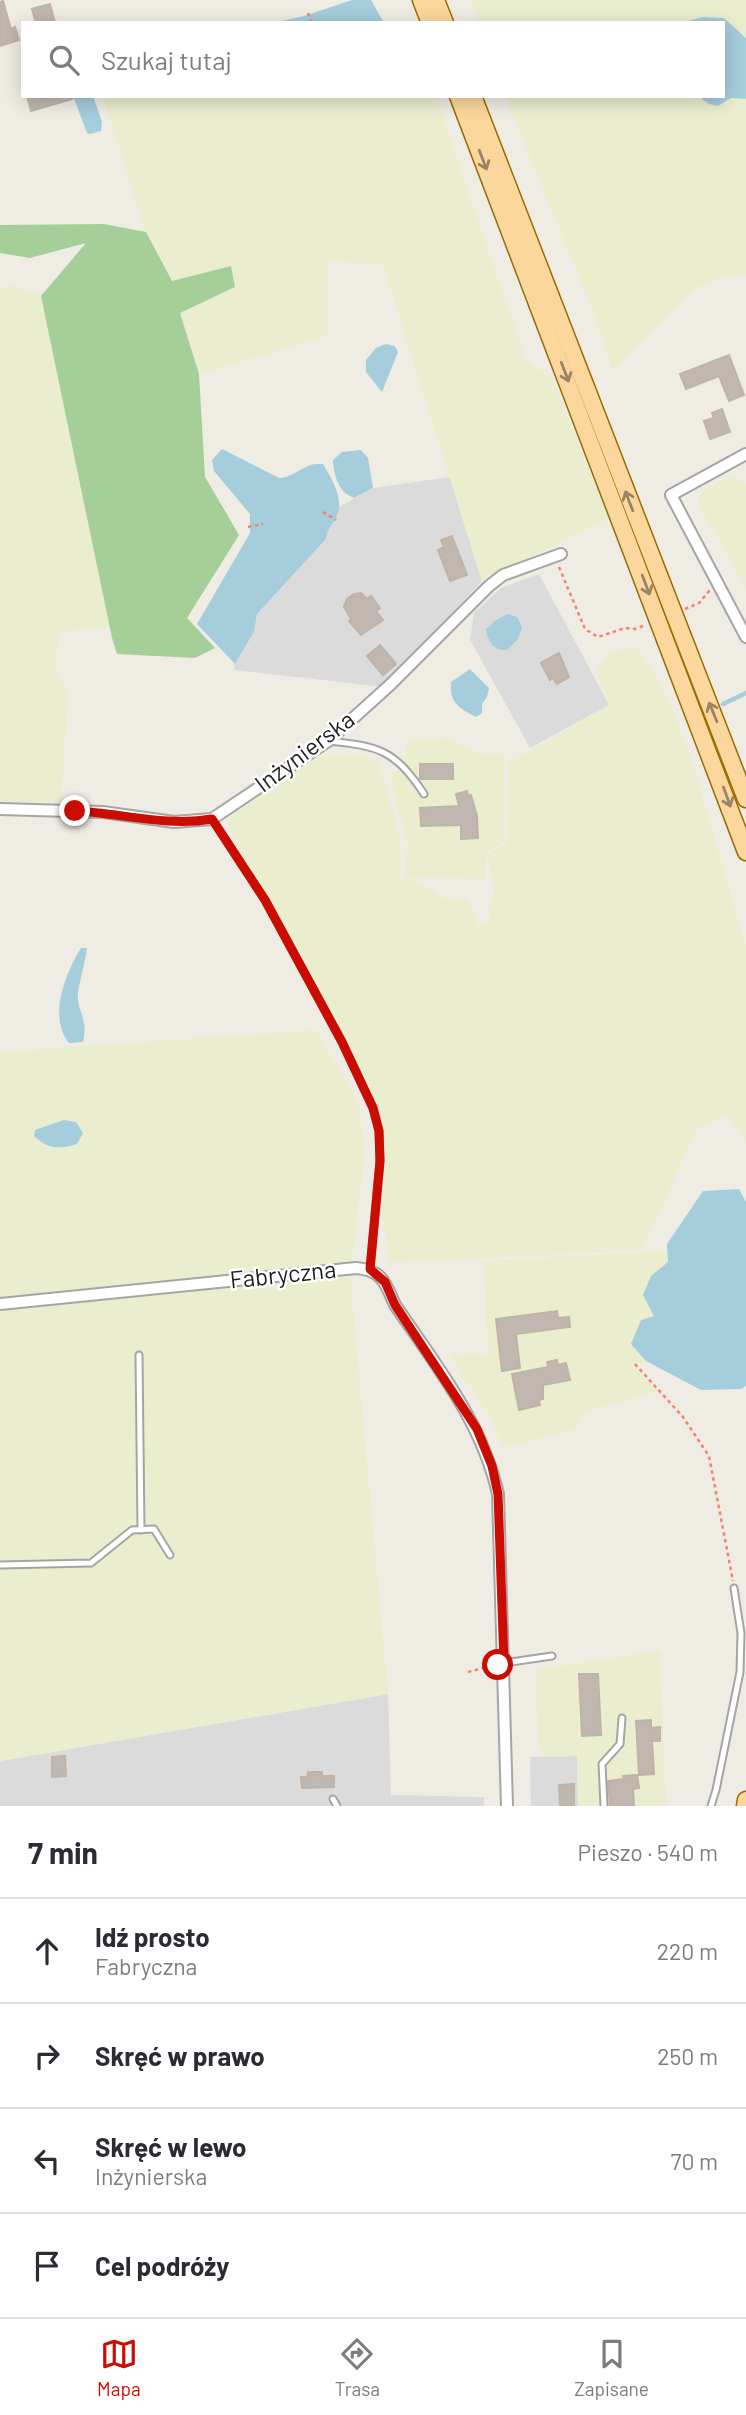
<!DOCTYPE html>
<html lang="pl">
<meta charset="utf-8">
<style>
:root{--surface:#fff;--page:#f7f7f7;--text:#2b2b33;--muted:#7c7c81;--line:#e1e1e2;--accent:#cb0c01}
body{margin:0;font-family:Barlow,sans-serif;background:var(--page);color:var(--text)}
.stop{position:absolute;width:21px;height:21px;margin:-16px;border:5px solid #cb0c01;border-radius:50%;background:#fff}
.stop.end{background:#cb0c01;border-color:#fff;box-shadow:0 2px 7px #0008}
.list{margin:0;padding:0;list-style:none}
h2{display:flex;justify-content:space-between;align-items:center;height:91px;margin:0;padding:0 28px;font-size:30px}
h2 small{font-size:23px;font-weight:400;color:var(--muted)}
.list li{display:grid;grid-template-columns:46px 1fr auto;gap:21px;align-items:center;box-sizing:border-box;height:105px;padding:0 28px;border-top:2px solid var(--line)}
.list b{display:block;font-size:26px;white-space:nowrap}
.list p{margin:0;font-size:23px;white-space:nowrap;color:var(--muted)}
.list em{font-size:23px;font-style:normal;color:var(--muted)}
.icon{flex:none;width:38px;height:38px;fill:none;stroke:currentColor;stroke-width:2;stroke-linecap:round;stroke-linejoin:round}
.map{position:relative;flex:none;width:746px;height:1806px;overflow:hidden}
.search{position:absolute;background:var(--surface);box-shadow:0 4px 18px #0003;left:21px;right:21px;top:21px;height:77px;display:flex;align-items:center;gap:18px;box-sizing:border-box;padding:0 24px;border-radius:0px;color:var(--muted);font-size:26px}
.sheet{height:511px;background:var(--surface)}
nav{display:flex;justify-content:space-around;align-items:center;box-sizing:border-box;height:98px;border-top:2px solid var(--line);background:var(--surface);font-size:19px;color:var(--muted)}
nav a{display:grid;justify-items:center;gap:4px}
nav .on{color:var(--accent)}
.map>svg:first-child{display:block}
.residential{fill:#dcdbdb}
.farmland{fill:#eaeecf}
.forest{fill:#a6ce99}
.water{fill:#a5cddc}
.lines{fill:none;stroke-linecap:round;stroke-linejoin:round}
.stream{stroke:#a5cddc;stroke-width:4.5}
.building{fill:#c0b8b0;stroke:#c1b3a7;stroke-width:2}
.service-casing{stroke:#a5a5a5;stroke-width:9}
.minor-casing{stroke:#a5a5a5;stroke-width:14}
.primary-casing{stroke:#976d01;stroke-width:19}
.path{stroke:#f9816b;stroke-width:2.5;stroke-dasharray:3.5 3.5;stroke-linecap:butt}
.service{stroke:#fff;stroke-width:5}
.minor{stroke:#fff;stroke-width:10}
.primary{stroke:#fbd79d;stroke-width:16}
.oneway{stroke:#988464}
.route{stroke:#cb0c01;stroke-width:9}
.labels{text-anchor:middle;stroke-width:5;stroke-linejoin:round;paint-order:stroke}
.street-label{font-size:24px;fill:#1e1e1e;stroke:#fff}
</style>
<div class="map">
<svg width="746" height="1806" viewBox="0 0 746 1806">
<rect width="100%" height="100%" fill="#efece4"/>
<g class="residential">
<polygon points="450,477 482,581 384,687 234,670 235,664 254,632 257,614 326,539 328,527 338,516 339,507 373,488"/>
<polygon points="539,574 609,705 530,748 470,640 474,613 501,588"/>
<polygon points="388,1694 391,1795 484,1797 484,1806 0,1806 0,1761"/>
<polygon points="577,1756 578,1806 531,1806 530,1757"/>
</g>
<g class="farmland">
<polygon points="471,0 746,0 746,274 734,274 696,288 612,371 596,319 505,96 723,96 723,23 479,23"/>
<polygon points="102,96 436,96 525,358 552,379 609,519 482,581 383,265 328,261 328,336 199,374 180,313 235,287 230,266 172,282 146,232"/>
<polygon points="13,286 41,296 110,626 62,632 57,645 57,671 68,692 61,802 0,802 0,288"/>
<polygon points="732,476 746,485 746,588 697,501 703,489"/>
<polygon points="629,647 640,650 670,702 692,761 746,947 746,1143 727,1115 697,1128 643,1250 390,1263 382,1217 385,1133 376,1099 306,964 231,835 228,823 234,810 322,755 357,754 379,764 400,838 399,880 419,881 442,898 468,899 478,926 490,922 489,905 495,891 487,855 507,843 508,763 609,705 595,669 610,653"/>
<polygon points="450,737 475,753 504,754 504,841 486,853 486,879 406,878 407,843 390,775 402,769 408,740"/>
<polygon points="316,1030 358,1102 365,1150 350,1275 388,1694 0,1761 0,1052"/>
<polygon points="667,1251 668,1262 651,1276 654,1316 631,1344 646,1361 635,1365 658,1391 584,1412 574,1430 503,1447 489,1415 449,1355 476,1353 488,1357 484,1261"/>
<polygon points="660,1651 666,1806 578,1806 577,1756 539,1757 542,1754 538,1746 536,1670"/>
</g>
<polygon class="forest" points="104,224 146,232 172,281 231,266 235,287 180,313 199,374 205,477 239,535 187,618 215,648 195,658 117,654 112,638 41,296 86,243 30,258 0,253 0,225"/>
<g class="water">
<polygon points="352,0 371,0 384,23 273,23 304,16"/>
<polygon points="703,17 724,18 746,38 746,99 731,98 718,106 709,104 702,99 702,96 723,96 723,23 691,23 691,20"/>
<polygon points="73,96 93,96 102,122 101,131 90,134 87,133"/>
<polygon points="386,344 395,346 398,352 382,392 366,372 366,360 376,348"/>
<path d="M222 449 279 478C296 477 306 461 323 464 331 477 343 497 338 513 335 524 329 523 326 539L257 614 254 632 235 664 197 624 250 533V514L214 471 212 460Z"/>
<path d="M361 450 368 458 373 488 354 498C338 492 334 476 333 460L342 452Z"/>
<path d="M508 614 517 617 522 627 518 639 507 650C492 650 489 643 486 629L496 620Z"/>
<path d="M470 669 489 688 487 697 482 704V713L476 717C459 708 449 703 451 682Z"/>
<path d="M81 948H87C85 964 80 978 78 993 76 1010 89 1018 83 1042L69 1043C48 1017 65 974 81 948Z"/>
<path d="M64 1120 76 1122 83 1133 77 1144C58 1150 48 1149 34 1136L35 1130Z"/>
<polygon points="739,1189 746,1202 746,1386 741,1389 701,1390 646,1361 631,1344 641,1320 654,1316 643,1295 651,1276 668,1262 667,1244 703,1191"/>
</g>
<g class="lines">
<polyline class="stream" points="723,704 746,693"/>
</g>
<g class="building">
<polygon points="3,1 11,29 15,27 19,40 0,46 0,2"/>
<polygon points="50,4 55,23 36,23 32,9"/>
<polygon points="27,96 72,96 72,99 31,111"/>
<polygon points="729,355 744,395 729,401 719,376 686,389 680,374"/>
<polygon points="722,409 730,432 710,439 704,421 714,418 712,413"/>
<polygon points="452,536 467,575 450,581 438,550 444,547 441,540"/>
<polygon points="361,593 367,599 371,596 380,608 376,611 383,620 361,635 349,621 351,619 344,607 347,599 354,594"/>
<polygon points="380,645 396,664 383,675 367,656"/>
<polygon points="559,653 569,677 557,684 553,678 550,680 541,663"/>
<rect x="420" y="764" width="33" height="15"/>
<polygon points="467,791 468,796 471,795 477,816 478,838 461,839 461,825 421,826 420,808 459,806 456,794"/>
<polygon points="557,1311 558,1318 569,1317 570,1327 516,1334 520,1368 502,1371 496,1319"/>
<polygon points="557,1360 558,1365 566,1363 570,1380 543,1385 543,1399 539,1400 540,1405 519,1410 512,1374 548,1367 547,1362"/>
<polygon points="579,1674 598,1674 601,1735 582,1736"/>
<polygon points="651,1720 651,1728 660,1727 660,1741 652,1741 654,1774 639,1775 636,1721"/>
<polygon points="65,1756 66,1776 52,1777 52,1757"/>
<polygon points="308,1772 322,1772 322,1776 334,1776 334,1787 302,1788 301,1777 307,1777"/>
<polygon points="637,1775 639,1788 633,1789 634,1805 610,1806 608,1781 624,1779 623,1776"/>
<polygon points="574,1784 574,1806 560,1806 559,1785"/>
</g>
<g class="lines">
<g class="service-casing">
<g id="service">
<path d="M328 741C379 746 395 750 424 794"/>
<polyline points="212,819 265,900 342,1042 373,1108 379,1131 380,1161 370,1269"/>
<polyline points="139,1355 141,1530"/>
<polyline points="0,1565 91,1563 132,1530 154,1529 170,1555"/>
<polyline points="504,1663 552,1656"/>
<polyline points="333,1799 337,1806"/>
<polyline points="604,1806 602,1764 620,1744 622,1718"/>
<polyline points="711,1806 716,1790 740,1672 741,1633 734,1588"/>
</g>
</g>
<g class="minor-casing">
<g id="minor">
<polyline points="746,454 671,495 746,637"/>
<polyline points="0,809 103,812 174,822 212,819 328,741 391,684 489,586 503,575 561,554"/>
<path d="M0 1304 356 1268C382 1270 385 1282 395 1305 436 1365 482 1422 498 1494L507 1806"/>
</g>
</g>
<g class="primary-casing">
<g id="primary">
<polyline points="421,0 430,23"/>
<polyline points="436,0 445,23"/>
<polyline points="458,96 746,852"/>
<polyline points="473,96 746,799"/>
<polyline points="745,1806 746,1800"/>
</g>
</g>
<g class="path">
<polyline points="308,13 312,23"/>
<polyline points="323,512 336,520"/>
<polyline points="248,527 263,524"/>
<polyline points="559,567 585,629 598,637 625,628 635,629 643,626"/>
<polyline points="685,609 699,603 710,590"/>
<polyline points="635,1364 683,1417 709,1456 733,1581"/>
<polyline points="468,1672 491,1666"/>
</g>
<use href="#service" class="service"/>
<use href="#minor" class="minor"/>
<use href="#primary" class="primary"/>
</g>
<defs><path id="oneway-shaft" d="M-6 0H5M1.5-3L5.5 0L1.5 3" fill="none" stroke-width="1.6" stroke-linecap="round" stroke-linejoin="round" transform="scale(1.75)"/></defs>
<g class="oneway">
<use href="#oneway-shaft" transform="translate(483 160) rotate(69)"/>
<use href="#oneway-shaft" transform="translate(565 372) rotate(69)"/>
<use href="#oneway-shaft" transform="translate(629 501) rotate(-111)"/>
<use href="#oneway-shaft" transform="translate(646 585) rotate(69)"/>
<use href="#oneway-shaft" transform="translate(713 712) rotate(-112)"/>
<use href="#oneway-shaft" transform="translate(727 797) rotate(70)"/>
</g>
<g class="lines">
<path class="route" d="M75 811C121 813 166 827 212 819L265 900 342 1042 373 1108 379 1131 380 1161 370 1269 385 1282 395 1305 477 1429 492 1466 498 1494 504 1663 498 1665"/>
</g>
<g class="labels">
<g class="street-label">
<text transform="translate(305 752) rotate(-37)" y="8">Inżynierska</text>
<text transform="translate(283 1275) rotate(-6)" y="8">Fabryczna</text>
</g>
</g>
</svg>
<div class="stop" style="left:498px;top:1665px"></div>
<div class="stop end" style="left:75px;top:811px"></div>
<div class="search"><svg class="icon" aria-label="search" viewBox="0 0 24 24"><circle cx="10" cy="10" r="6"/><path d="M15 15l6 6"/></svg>Szukaj tutaj</div>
</div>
<section class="sheet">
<h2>7 min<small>Pieszo · 540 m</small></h2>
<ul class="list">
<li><svg class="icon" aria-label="ahead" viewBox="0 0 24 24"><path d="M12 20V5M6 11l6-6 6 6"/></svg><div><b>Idź prosto</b><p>Fabryczna</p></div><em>220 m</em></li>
<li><svg class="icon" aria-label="right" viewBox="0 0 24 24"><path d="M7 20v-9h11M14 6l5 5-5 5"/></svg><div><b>Skręć w prawo</b></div><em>250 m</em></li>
<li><svg class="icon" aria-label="left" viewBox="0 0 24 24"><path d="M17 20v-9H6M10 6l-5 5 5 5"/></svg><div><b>Skręć w lewo</b><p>Inżynierska</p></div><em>70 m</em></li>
<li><svg class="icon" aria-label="arrive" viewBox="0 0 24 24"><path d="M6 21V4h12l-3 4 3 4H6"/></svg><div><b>Cel podróży</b></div></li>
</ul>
</section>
<nav>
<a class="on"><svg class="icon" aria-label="map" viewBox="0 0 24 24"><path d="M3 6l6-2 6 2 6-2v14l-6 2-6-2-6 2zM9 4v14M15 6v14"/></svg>Mapa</a>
<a><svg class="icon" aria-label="directions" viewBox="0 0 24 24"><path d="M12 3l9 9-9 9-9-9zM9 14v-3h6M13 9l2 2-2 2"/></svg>Trasa</a>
<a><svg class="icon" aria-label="saved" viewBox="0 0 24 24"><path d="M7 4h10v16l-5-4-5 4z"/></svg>Zapisane</a>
</nav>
